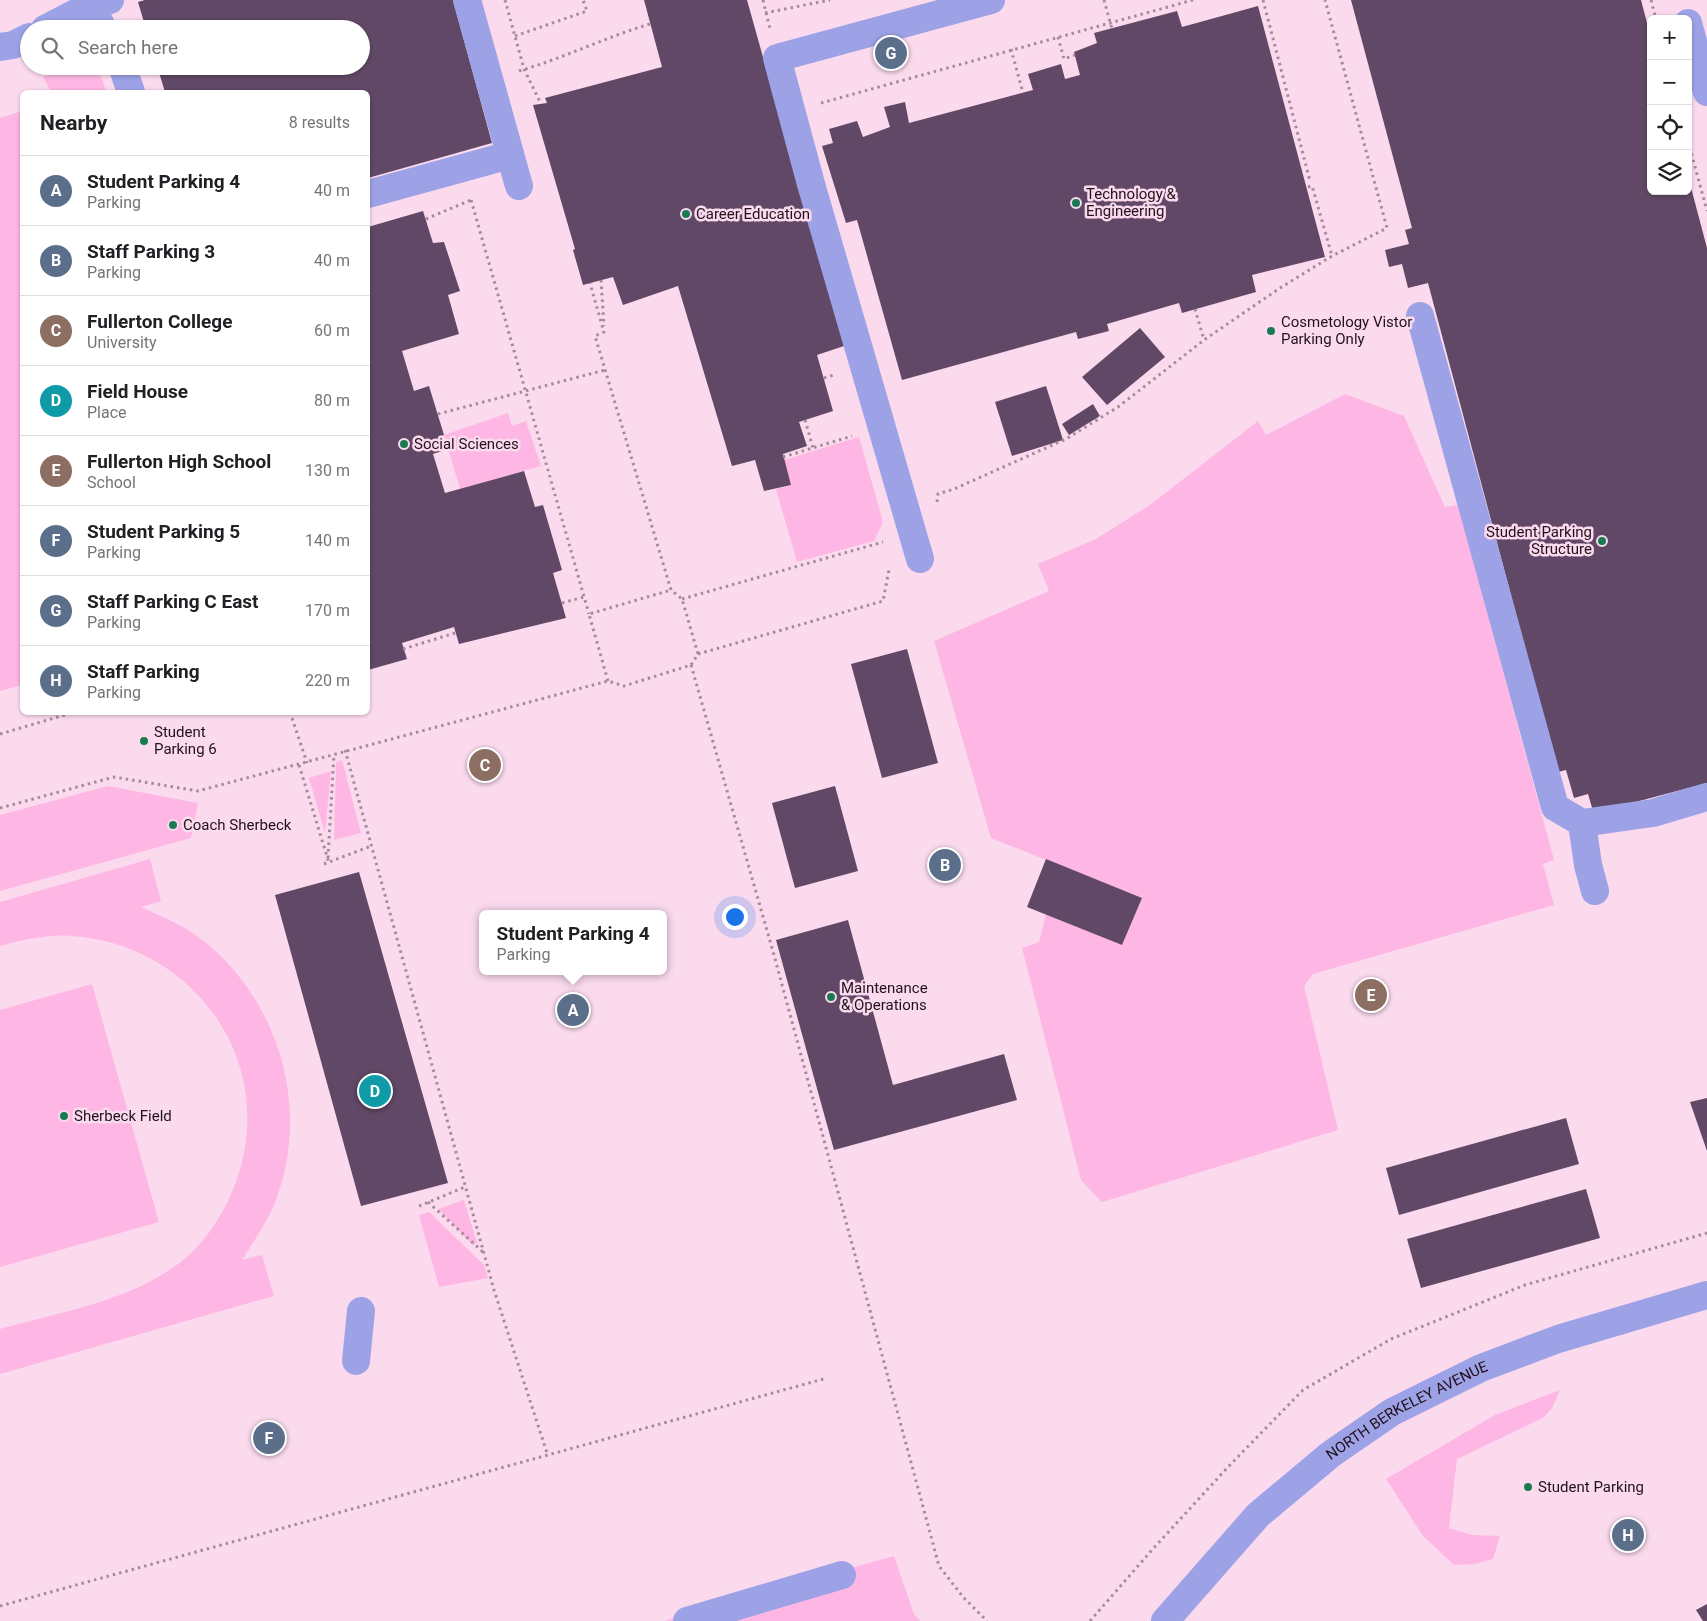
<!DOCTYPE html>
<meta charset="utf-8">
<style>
:root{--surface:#fff;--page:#f2f2f2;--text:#202124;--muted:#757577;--line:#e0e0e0;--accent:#d93025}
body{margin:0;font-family:Roboto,sans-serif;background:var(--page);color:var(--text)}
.controls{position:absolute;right:15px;top:15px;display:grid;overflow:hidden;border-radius:8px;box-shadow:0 1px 4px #0004}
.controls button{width:45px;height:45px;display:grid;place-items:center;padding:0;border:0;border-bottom:1px solid var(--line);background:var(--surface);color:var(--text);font:25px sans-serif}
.you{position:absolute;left:734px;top:916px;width:18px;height:18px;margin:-12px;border:4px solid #fff;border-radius:50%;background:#1a73e8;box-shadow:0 0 0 8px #1a73e833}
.badge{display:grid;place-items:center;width:32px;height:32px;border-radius:50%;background:var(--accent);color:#fff;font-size:16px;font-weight:700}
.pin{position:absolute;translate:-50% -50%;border:2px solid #fff;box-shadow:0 1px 5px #0006}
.popup{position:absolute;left:479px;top:910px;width:188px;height:65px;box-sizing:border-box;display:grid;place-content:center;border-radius:8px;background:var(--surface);filter:drop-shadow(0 1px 4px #0005);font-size:16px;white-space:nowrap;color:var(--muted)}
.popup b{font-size:19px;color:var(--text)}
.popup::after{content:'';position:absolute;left:50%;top:100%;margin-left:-10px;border:10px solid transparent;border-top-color:var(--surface)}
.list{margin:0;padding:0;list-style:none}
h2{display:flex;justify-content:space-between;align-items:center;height:65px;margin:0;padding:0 20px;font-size:21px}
h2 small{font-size:16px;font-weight:400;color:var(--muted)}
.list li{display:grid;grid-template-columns:32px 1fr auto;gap:15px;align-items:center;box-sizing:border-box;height:70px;padding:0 20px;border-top:1px solid var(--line)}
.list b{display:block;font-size:19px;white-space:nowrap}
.list p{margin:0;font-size:16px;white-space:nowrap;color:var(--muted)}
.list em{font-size:16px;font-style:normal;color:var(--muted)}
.icon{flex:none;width:28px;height:28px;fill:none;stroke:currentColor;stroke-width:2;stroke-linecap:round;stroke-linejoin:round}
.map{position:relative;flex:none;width:1707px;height:1621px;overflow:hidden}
.search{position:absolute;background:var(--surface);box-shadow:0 1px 4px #0004;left:20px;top:20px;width:350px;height:55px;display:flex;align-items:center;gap:12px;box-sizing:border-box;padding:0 18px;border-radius:28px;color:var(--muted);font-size:19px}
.panel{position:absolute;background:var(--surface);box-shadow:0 1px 4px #0004;left:20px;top:90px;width:350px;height:625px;border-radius:8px}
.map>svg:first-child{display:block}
.green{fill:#feb7e5}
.building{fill:#604866}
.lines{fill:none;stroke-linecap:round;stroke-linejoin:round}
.path{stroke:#a48b9a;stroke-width:3;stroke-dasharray:2.5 4;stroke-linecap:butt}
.minor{stroke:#9da2e7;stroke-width:28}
.poi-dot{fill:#1a7b53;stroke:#fbdaee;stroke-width:2}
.labels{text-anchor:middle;stroke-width:5;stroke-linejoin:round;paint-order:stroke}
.poi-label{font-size:15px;fill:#20121b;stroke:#fbdaee;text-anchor:start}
.street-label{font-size:15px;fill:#20121b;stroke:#fbdaee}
</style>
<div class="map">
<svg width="1707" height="1621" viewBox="0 0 1707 1621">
<rect width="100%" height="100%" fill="#fbdaee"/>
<g class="green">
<path d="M65 66C90 66 100 66 106 92H51L43 77Z"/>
<polygon points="22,111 22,685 0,691 0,118"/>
<polygon points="1345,394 1404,416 1445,507 1458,505 1554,860 1543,864 1554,905 1313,974 1304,986 1338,1130 1102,1202 1081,1180 1022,948 1039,942 1046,914 1122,945 1142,898 991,838 934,641 1049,591 1038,564 1096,539 1150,505 1258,421 1266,435"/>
<polygon points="508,413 512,426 526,421 541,466 460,489 444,435"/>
<polygon points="859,437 883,522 874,541 797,562 776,489 791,485 784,460"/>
<polygon points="342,760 361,833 334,840 336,762"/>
<polygon points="331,771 325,833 309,778"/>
<polygon points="108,786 198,803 191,838 0,891 0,815"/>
<path d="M150 859 161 901 141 907C163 917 185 926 204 941 279 1002 310 1106 277 1197 269 1220 255 1239 242 1260L262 1255 274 1296 0 1374V1329C64 1311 137 1300 188 1256 214 1232 232 1199 241 1166 272 1051 187 943 71 936 47 934 23 940 0 946V902Z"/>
<polygon points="92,984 159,1222 0,1267 0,1010"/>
<polygon points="464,1200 477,1243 473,1245 438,1209"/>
<polygon points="429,1212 484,1265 488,1278 439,1287 419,1215"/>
<polygon points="1560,1390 1552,1408 1543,1418 1457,1459 1449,1528 1472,1535 1500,1536 1493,1559 1475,1564 1454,1565 1423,1536 1386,1479 1495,1415"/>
<polygon points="894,1556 914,1614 920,1621 664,1621"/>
</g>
<g class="building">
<polygon points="145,0 453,0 492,143 368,178 368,92 165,92 157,66 361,66 361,29 146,29 138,2"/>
<polygon points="644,0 747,0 844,346 817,355 833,411 799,422 807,446 783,454 791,485 764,491 755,460 732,466 678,286 623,305 613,277 583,285 573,250 575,249 533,105 547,103 545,98 662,67"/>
<polygon points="1351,0 1641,0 1651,38 1651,191 1688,191 1689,180 1707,248 1707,783 1613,808 1593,811 1588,794 1574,798 1566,770 1558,772 1428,283 1408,288 1402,264 1389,267 1385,250 1409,244 1405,230 1412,228"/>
<polygon points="1258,6 1325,257 1252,275 1256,292 1182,313 1179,303 1107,324 1109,331 1078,339 1076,332 902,380 857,220 846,223 822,146 833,143 829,129 857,121 863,137 890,127 884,107 905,102 909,123 1033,90 1028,74 1061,64 1065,79 1080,75 1074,52 1097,43 1094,33 1177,11 1182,27"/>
<polygon points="423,211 433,243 444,242 460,291 448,295 459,334 402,351 414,391 429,386 444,435 438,437 442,451 433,454 445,493 524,471 535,507 543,505 562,570 553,573 566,618 459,644 454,627 402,643 407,659 368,670 368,227"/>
<polygon points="1140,328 1165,357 1107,405 1082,377"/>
<polygon points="1046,386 1063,440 1012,456 995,402"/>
<polygon points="1093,404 1100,416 1069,435 1062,424"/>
<polygon points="907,649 938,763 882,778 851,664"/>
<polygon points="835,786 858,871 795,888 772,803"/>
<polygon points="1046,859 1142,898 1122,945 1027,907"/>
<polygon points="359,872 448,1183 361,1206 275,895"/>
<polygon points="848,920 893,1085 1004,1054 1017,1100 834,1150 776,940"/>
<polygon points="1707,1098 1707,1151 1690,1102"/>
<polygon points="1566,1118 1579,1164 1399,1215 1386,1168"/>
<polygon points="1586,1189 1600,1238 1421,1288 1407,1239"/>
<polygon points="1707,1604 1707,1621 1703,1621 1696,1610"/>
</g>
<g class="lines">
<g class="path">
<polyline points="505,0 524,69 541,104"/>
<polyline points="763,0 770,29"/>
<polyline points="1104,0 1112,29"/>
<polyline points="1263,0 1310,181"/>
<polyline points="1651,0 1656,19"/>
<polyline points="765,13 830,0"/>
<polyline points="515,36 587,11 583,0"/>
<polyline points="1058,37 1064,59 1075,55"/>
<polyline points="1011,49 1023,93"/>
<path d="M519 71C564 58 606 37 650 24"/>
<polyline points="821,103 1193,0"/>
<polyline points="1688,141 1707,211"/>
<polyline points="1308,187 1312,186 1332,256"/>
<polyline points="471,200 589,614"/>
<polyline points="426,219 471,200"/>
<polyline points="601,280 604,326"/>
<polyline points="1195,309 1204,340"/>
<polyline points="824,378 834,375"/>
<polyline points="438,414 605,370"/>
<polyline points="805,420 813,448"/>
<polyline points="783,457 852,436"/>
<polyline points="937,502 938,494 954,489 1066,439 1118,407 1204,340 1280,288 1332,256 1387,228 1325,0"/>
<polyline points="682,599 883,542"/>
<polyline points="562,603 584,597"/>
<polyline points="403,649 455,633"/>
<polyline points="698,654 883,601 889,570"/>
<polyline points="691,665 774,955 939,1566 963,1597 987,1621"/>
<polyline points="608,681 589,614 671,590"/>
<polyline points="290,712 307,763"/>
<polyline points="0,734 75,712"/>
<polyline points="345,750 494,1290 548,1456"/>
<polyline points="299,765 329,863"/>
<polyline points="0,808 114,777 198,791 608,681 624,686 691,665 698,654 682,599 671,590 595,336 604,332 590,283"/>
<polyline points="328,858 334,754"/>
<polyline points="324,864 371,846"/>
<polyline points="428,1202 483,1252"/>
<polyline points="419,1206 465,1187"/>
<polyline points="0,1606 827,1378"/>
<polyline points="1090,1621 1151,1551 1228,1467 1303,1390 1391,1339 1525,1285 1707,1233"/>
</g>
<g class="minor">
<polyline points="467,0 519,186"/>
<polyline points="91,5 103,29"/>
<polyline points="1688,23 1707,92"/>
<polyline points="45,29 91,5 110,0"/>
<polyline points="0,47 13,45 29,37"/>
<polyline points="122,66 131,92"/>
<polyline points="368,194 510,155"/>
<polyline points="1420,316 1555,807 1582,823 1653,813 1707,797"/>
<polyline points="920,559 811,184 777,58 991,0"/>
<polyline points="1582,823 1588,865 1595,891"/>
<polyline points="356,1361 361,1311"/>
<polyline points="687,1621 842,1575"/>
<path id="s1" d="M1165 1621 1258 1515 1331 1454 1392 1412 1481 1368 1558 1339 1707 1295"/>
</g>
</g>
<g class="poi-dot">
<circle cx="1076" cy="203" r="5"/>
<circle cx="686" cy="214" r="5"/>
<circle cx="1271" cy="331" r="5"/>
<circle cx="404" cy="444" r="5"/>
<circle cx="1602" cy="541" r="5"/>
<circle cx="144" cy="741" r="5"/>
<circle cx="173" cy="825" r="5"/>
<circle cx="831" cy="997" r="5"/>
<circle cx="64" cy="1116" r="5"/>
<circle cx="1528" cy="1487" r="5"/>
</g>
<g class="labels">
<g class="poi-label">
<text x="1086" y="199">Technology &amp;<tspan x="1086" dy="17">Engineering</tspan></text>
<text x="696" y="219">Career Education</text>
<text x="1281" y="327">Cosmetology Vistor<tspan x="1281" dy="17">Parking Only</tspan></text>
<text x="414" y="449">Social Sciences</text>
<text x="1592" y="537" text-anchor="end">Student Parking<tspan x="1592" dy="17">Structure</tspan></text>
<text x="154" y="737">Student<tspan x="154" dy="17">Parking 6</tspan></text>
<text x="183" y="830">Coach Sherbeck</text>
<text x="841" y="993">Maintenance<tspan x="841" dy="17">&amp; Operations</tspan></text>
<text x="74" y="1121">Sherbeck Field</text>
<text x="1538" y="1492">Student Parking</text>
</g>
<g class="street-label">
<text dy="5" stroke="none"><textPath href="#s1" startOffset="324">NORTH BERKELEY AVENUE</textPath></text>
</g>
</g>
</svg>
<div class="controls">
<button>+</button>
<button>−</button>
<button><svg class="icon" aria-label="locate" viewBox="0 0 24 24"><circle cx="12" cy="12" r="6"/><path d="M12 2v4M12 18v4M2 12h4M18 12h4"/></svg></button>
<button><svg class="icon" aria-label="layers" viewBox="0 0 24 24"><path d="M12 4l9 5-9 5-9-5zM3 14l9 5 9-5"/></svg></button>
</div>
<div class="you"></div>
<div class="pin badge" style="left:573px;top:1010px;background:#5c6f8a">A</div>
<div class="popup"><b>Student Parking 4</b>Parking</div>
<div class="pin badge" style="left:945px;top:865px;background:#5c6f8a">B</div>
<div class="pin badge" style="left:485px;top:765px;background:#8d6e63">C</div>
<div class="pin badge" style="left:375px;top:1091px;background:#0f9aa8">D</div>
<div class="pin badge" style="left:1371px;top:995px;background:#8d6e63">E</div>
<div class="pin badge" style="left:269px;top:1438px;background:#5c6f8a">F</div>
<div class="pin badge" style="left:891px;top:53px;background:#5c6f8a">G</div>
<div class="pin badge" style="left:1628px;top:1535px;background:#5c6f8a">H</div>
<div class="search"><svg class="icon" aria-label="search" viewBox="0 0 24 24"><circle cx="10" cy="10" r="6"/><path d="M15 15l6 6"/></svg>Search here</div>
<section class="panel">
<h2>Nearby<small>8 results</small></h2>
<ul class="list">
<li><span class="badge" style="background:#5c6f8a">A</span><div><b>Student Parking 4</b><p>Parking</p></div><em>40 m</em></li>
<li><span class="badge" style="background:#5c6f8a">B</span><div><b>Staff Parking 3</b><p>Parking</p></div><em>40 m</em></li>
<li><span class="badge" style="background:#8d6e63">C</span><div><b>Fullerton College</b><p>University</p></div><em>60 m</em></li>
<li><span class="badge" style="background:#0f9aa8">D</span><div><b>Field House</b><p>Place</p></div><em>80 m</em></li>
<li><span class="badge" style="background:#8d6e63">E</span><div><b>Fullerton High School</b><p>School</p></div><em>130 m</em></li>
<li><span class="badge" style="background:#5c6f8a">F</span><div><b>Student Parking 5</b><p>Parking</p></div><em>140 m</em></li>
<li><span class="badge" style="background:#5c6f8a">G</span><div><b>Staff Parking C East</b><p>Parking</p></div><em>170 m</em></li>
<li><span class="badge" style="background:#5c6f8a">H</span><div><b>Staff Parking</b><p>Parking</p></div><em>220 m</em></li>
</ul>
</section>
</div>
